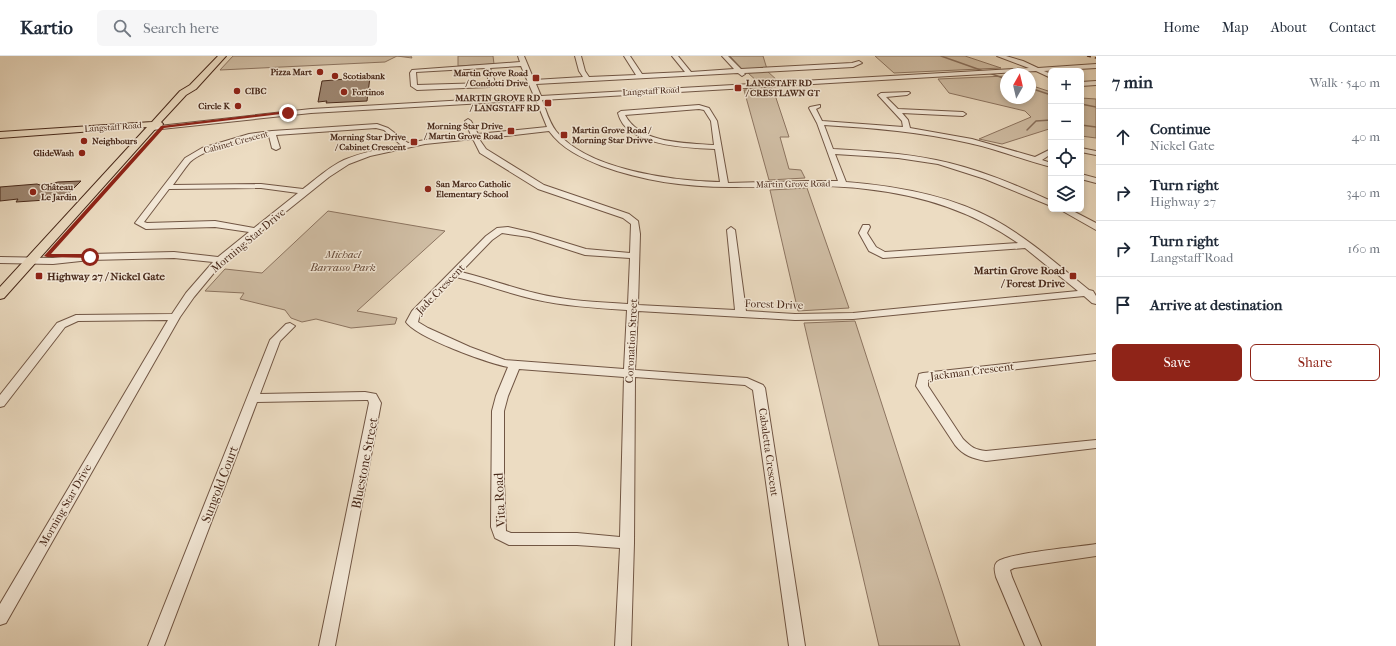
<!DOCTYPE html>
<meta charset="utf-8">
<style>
:root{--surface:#fff;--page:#f6f6f7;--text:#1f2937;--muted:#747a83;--line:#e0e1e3;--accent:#8f2418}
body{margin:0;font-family:"IM FELL French Canon",serif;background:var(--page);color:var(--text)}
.controls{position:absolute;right:12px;top:12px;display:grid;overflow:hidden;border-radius:6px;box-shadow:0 2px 6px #0003}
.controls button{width:36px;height:36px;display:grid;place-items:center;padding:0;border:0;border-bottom:1px solid var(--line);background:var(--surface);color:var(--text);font:20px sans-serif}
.compass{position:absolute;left:1000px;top:12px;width:36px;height:36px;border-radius:50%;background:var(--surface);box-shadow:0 2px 6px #0003;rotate:8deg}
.stop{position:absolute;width:12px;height:12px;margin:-9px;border:3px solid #8f2418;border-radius:50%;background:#fff}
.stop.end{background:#8f2418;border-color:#fff;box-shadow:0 1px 4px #0008}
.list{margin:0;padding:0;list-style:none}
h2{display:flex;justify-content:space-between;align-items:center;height:52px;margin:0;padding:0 16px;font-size:17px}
h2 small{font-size:13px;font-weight:400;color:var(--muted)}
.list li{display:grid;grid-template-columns:26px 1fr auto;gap:12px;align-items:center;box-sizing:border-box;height:56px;padding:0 16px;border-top:1px solid var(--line)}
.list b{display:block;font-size:15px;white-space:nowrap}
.list p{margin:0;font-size:13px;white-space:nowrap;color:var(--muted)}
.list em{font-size:13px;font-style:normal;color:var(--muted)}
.actions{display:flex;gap:8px;padding:12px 16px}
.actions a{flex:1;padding:9px 0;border:1px solid var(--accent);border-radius:6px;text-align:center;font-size:14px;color:var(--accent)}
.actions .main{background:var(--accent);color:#fff}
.icon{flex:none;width:22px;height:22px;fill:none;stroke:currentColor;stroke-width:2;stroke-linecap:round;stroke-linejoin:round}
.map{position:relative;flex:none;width:1096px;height:590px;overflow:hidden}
header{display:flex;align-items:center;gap:24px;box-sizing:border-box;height:56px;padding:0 20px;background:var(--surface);border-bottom:1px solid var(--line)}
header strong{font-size:19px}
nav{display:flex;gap:22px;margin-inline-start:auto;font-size:14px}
.search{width:280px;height:36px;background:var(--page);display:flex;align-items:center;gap:10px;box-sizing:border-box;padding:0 14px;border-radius:6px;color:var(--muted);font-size:15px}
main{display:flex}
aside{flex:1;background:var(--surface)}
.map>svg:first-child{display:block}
.green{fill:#d0bea5;stroke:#8c7460}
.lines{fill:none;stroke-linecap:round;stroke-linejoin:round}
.stream{stroke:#89705d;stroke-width:1.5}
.building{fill:#9d8671;stroke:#48291a}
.minor-casing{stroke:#715644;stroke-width:2}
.major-casing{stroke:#48291a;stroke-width:2}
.minor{fill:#f3e8d7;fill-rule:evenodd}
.major{fill:#ecdcc2;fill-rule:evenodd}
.rail{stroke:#48291a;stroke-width:1.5;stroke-dasharray:4 4;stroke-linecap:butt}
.route{fill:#8f2418}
.poi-dot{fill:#8f2418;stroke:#f3e8d7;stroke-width:1.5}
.labels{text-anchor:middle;stroke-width:3;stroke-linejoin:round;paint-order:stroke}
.far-poi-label{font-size:9px;font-weight:bold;fill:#48291a;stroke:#f3e8d7;text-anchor:start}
.far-street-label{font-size:9px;fill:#48291a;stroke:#f3e8d7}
.street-label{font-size:11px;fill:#48291a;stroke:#f3e8d7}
.park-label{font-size:11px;font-style:italic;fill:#634736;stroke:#f3e8d7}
.poi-label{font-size:11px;font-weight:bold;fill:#48291a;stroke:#f3e8d7;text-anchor:end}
.near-street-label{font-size:13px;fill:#48291a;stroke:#f3e8d7}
</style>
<header>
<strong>Kartio</strong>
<div class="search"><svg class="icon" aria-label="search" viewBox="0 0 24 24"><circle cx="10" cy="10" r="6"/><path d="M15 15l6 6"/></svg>Search here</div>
<nav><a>Home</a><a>Map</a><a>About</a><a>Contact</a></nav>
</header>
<main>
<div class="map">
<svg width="1096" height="590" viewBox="0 0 1096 590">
<rect width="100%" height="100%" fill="#ecdcc2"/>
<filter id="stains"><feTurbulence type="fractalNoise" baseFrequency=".005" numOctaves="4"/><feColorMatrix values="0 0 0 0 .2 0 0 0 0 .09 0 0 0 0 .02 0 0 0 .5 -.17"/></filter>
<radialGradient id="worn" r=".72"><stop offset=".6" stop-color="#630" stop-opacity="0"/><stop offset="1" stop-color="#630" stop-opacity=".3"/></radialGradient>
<g class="green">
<polygon points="233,0 411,0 412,2 397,0 385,6 220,14"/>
<polygon points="458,0 493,0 494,8 458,10"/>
<polygon points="730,0 763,0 767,13 742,13"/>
<polygon points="875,0 965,0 1001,12 894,17"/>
<polygon points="767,15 778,25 758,26 748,17"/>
<polygon points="1006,20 1006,42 1030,42 1030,29 1051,36 1051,74 1049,73 1002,88 979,83 1031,61 1025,55 949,37 938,23"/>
<polygon points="773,33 789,81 780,81 789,113 801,114 805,122 769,124 744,34"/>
<polygon points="1081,42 1096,43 1096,82 1081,80"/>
<polygon points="807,132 849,252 798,255 770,134"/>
<polygon points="328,155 445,175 357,255 397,262 395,268 351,272 316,263 302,266 291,262 285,254 240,243 244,237 205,235 225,213 262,217"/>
<polygon points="855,265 960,590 879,590 804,267"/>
</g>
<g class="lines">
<g class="stream">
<polyline points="941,0 1006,23"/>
<polyline points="1030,32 1051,39"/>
<polyline points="1081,48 1096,51"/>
<polyline points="1081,69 1096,71"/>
<polyline points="1027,74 1036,65 1051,64"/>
</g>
</g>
<g class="building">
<polygon points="370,21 367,45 326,47 327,45 318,46 322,25"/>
<polygon points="81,125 64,142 61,143 16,146 18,143 0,145 0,131 37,128 43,130 58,126"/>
</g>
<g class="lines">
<g class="minor-casing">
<g id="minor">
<path d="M518 0H524L534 24 583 21 579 15 575 0H581L585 15 589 21 636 19 624 0H630L642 18 685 16 672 0H678L691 16 734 13 722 0H728L741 13 852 7 859 5 862 7 853 11 744 17 745 18 742 20 738 17 536 28 541 40 1029 12 997 0H1006L1023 5 1038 12 1096 8V12L1044 15 1051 18V22L1036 15 542 44C546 54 549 66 556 75 587 114 673 125 720 126L715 93C689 92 640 90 623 68 621 65 619 61 618 57L621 55 699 49 709 52 717 65 728 127 806 125H838L817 67 809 52 810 51 820 49V51L816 53 822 65 903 71 902 65 878 39 881 37 909 36 910 37 907 39 886 41 898 53 963 56 966 58 963 60 902 57 908 64 910 72 972 83 1035 101 1051 93V98L1042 104 1051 107V111C1023 104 997 93 969 87 922 76 873 72 824 69L833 93C868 95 903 97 936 104 976 112 1014 128 1051 145V150L985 123 938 108 898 102 835 98 846 126C896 130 949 139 993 163 1028 182 1058 209 1089 234L1093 235 1096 240V248L1092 247 1084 240 853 263 795 264 638 255 635 314 747 322 763 329 765 332 805 590H789L753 334 745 329 635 321 634 487 631 590H615L620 492 577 489H509L495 482 491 471 492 355 496 340 508 311C488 307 417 282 406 266L412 255 486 180 497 172 508 171 534 177 586 193 630 197 631 168 623 162 538 133 480 97 473 83 425 88 370 100 349 108 329 121 223 206 194 241 180 261 6 567 0 569V548L168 264 78 265 65 271 4 350 0 351V339L57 267 76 259 172 258 186 237 213 206 174 202 90 204 53 208 0 207V201L53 202 90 198 174 196 218 201 249 176 215 171 146 173 135 167 185 102 202 92 249 78 272 75 377 68 388 72 408 87 425 84 471 79 465 65 468 63 471 65 478 78 547 71 536 44 311 57 152 74 149 72 150 71 311 53 534 40 521 10 490 12 495 26 489 31 417 34 411 30 410 17 412 14 520 6ZM485 12 489 26 487 27 417 29 416 16ZM699 53 704 54 711 65 714 89C686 87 640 88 625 59ZM376 72 384 74 401 89C382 93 362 96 344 104 329 111 316 123 303 133L261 128 173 129C179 121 184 113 190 106 205 92 249 83 269 80L272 92 276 94 280 92 276 79ZM549 75C562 93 582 102 602 110 643 125 686 131 730 131 775 132 820 127 866 133 921 139 972 155 1018 187L885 196 876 191 867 177 870 171 869 169H863L859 177 869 195 883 202 1025 192 1078 235 853 257 795 258 746 255 735 174 731 171 727 174 735 254 638 249 640 178 638 165 629 158 544 129 486 93 479 83ZM261 132 298 137 254 172 215 165 147 167 144 166 169 133ZM502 177 529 181 585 199 630 202 628 248C597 246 566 245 535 237 510 231 486 222 461 216L492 184ZM456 221C482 227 507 237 533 243 564 250 595 252 627 254L624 313 505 304 470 291 428 272 418 266 420 258ZM519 313 624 321 620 481 577 477H511L506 475 504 427V355L508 340Z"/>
<polygon points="1096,25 1096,29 1081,30 1081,26"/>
<polygon points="1081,92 1096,95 1096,99 1081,96"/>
<polygon points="1081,118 1096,122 1096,127 1081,123"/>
<polygon points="1059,153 1069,153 1096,167 1096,174"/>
<polygon points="290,267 295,270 280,285 260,338 365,336 376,338 381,347 335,590 319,590 369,347 368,344 365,344 257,346 164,590 148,590 270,284 286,268"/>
<path d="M1096 298V304L948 321 928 324V330L963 383C971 391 975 394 986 395L1096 384V392L986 405C972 402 964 400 955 389L916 330 919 318 923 317Z"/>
<path d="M1096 488V500L1014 512 1010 514 1012 521 1041 590H1025L996 521C995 516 993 510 997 506 1008 497 1078 491 1096 488Z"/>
</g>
</g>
<g class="major-casing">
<polygon id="major" points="218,0 226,0 196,33 186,39 161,66 163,68 162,70 157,71 4,242 0,243 0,231 147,71 0,82 0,76 152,66 180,35 190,29"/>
</g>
<use href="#minor" class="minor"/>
<use href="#major" class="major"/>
<polyline class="rail" points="1087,0 1096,2"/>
</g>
<polygon class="route" points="288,55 289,57 164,72 51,198 81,198 92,200 92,202 47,201 44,200 161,70"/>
<g class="poi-dot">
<circle cx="320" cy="16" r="4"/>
<circle cx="335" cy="20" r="4"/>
<rect x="532" y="18" width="8" height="8" rx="2"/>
<rect x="734" y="28" width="8" height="8" rx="2"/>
<circle cx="237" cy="35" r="4"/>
<circle cx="344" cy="36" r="4"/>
<rect x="544" y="43" width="8" height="8" rx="2"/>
<circle cx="238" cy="50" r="4"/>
<rect x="507" y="71" width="8" height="8" rx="2"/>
<rect x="560" y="75" width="8" height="8" rx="2"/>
<circle cx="84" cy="85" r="4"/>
<rect x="410" y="82" width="8" height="8" rx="2"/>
<circle cx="82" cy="97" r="4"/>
<circle cx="428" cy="133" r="4"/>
<circle cx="33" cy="136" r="4"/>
<rect x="35" y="216" width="8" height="8" rx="2"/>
<rect x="1069" y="216" width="8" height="8" rx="2"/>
</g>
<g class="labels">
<g class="far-poi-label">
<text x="312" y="19" text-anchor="end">Pizza Mart</text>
<text x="528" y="20" text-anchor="end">Martin Grove Road<tspan x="528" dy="10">/ Condotti Drive</tspan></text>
<text x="343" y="23">Scotiabank</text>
<text x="746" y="30">LANGSTAFF RD<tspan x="746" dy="10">/ CRESTLAWN GT</tspan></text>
<text x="245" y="38">CIBC</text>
<text x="352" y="39">Fortinos</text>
<text x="540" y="45" text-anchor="end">MARTIN GROVE RD<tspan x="540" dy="10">/ LANGSTAFF RD</tspan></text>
<text x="230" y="53" text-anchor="end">Circle K</text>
<text x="503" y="73" text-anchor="end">Morning Star Drive<tspan x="503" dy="10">/ Martin Grove Road</tspan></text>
<text x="572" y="77">Martin Grove Road /<tspan x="572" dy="10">Morning Star Drivve</tspan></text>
<text x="406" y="84" text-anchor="end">Morning Star Drive<tspan x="406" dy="10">/ Cabinet Crescent</tspan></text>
<text x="92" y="88">Neighbours</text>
<text x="74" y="100" text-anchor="end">GlideWash</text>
<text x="436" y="131">San Marco Catholic<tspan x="436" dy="10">Elementary School</tspan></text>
<text x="41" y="134">Château<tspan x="41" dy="10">Le Jardin</tspan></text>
</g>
<g class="far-street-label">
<text transform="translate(651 35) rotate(-3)" y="3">Langstaff Road</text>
<text transform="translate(113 71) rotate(-4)" y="3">Langstaff Road</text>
<text transform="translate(236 86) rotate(-15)" y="3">Cabinet Crescent</text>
<text transform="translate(793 128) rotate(-1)" y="3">Martin Grove Road</text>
</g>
<g class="street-label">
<text transform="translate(248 184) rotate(-40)" y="4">Morning Star Drive</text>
<text transform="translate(440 233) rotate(-46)" y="4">Jade Crescent</text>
<text transform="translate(774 248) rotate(2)" y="4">Forest Drive</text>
<text transform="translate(631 285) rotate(-87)" y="4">Coronation Street</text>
<text transform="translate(972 315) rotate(-7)" y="4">Jackman Crescent</text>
<text transform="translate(769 396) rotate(82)" y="4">Cabaletta Crescent</text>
<text transform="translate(65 449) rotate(-60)" y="4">Morning Star Drive</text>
</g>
<g class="park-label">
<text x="343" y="202">Michael<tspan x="343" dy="13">Barrasso Park</tspan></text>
</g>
<g class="poi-label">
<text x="1065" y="218">Martin Grove Road<tspan x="1065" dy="13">/ Forest Drive</tspan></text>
<text x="47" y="224" text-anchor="start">Highway 27 / Nickel Gate</text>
</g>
<g class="near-street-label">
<text transform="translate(364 407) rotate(-79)" y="5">Bluestone Street</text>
<text transform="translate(219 428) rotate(-69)" y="5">Sungold Court</text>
<text transform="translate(499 444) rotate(-93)" y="5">Vita Road</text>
</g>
</g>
<rect width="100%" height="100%" filter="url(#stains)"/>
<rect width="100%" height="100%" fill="url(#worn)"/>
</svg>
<div class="controls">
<button>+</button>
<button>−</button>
<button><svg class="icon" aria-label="locate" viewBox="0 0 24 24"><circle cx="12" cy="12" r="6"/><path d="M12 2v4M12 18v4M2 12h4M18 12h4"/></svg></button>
<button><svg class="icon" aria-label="layers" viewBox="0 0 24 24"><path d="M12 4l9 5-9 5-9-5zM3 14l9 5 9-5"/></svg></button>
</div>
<svg class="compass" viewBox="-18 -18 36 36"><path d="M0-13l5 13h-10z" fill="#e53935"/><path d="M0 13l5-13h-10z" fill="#747a83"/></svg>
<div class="stop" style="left:90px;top:201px"></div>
<div class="stop end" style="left:288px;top:57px"></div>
</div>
<aside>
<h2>7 min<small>Walk · 540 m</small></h2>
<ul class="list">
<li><svg class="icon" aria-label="ahead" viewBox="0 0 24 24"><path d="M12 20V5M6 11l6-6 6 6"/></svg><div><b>Continue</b><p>Nickel Gate</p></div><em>40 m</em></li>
<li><svg class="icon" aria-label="right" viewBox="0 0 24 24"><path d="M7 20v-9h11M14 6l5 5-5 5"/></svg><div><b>Turn right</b><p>Highway 27</p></div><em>340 m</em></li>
<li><svg class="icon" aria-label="right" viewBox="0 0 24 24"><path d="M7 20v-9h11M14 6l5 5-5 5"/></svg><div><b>Turn right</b><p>Langstaff Road</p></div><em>160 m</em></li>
<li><svg class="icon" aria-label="arrive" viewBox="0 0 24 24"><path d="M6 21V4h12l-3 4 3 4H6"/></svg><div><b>Arrive at destination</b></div></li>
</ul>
<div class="actions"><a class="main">Save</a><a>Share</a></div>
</aside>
</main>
